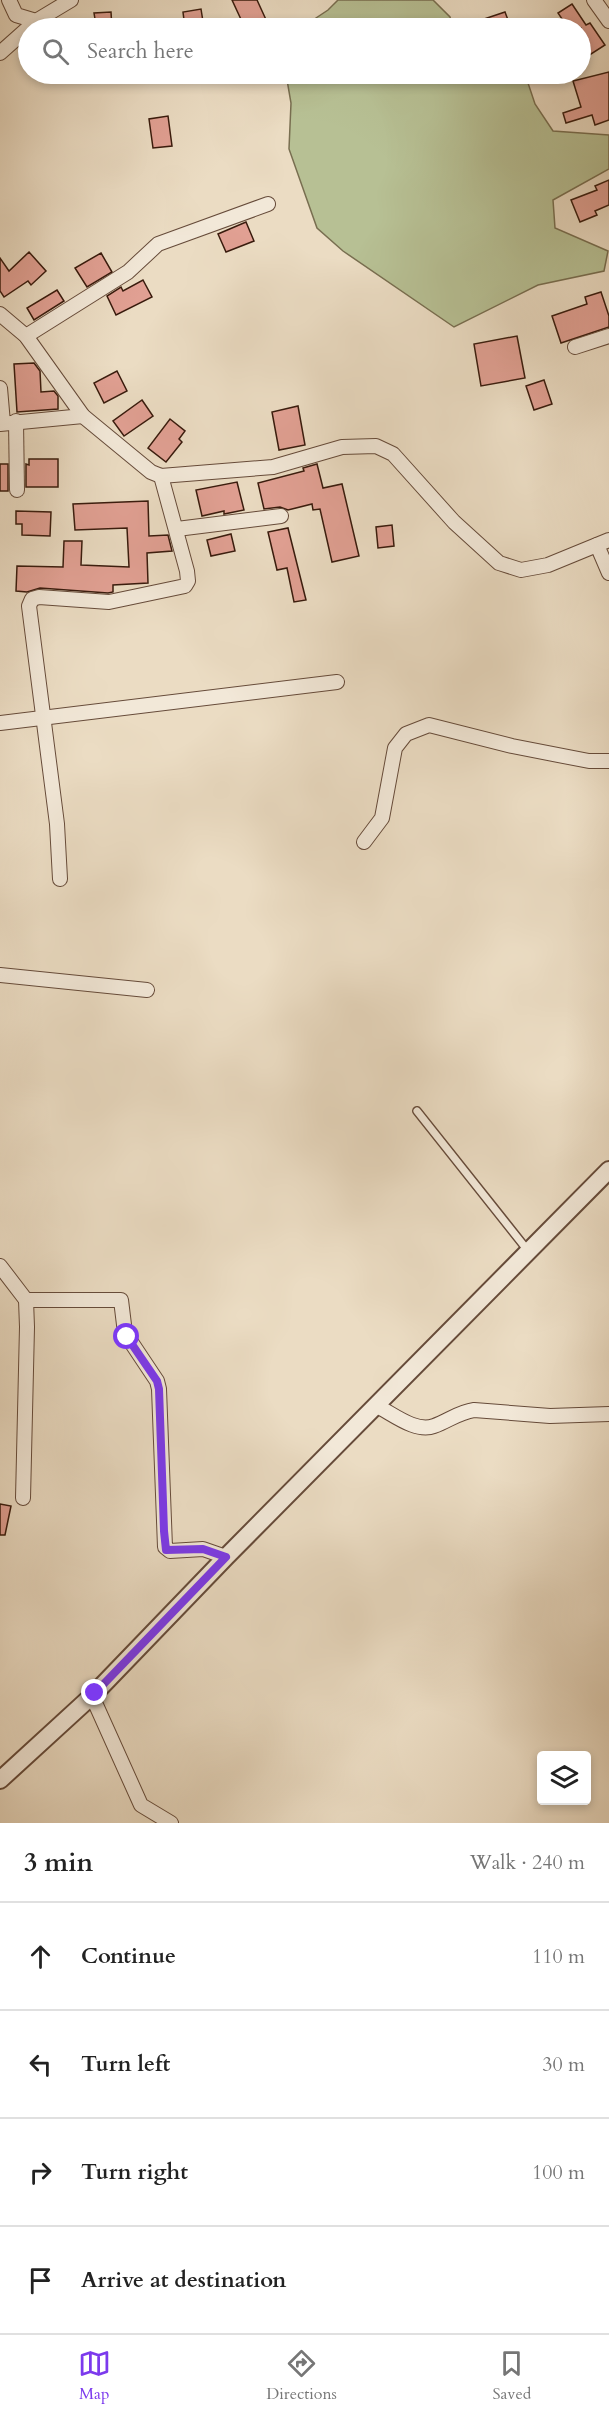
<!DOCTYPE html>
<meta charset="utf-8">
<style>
:root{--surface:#fff;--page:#f6f6f6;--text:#222;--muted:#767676;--line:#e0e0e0;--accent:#7c3aed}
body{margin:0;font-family:Cardo,serif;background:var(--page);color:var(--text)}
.controls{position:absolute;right:18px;bottom:18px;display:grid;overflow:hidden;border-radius:6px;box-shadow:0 3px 9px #0003}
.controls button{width:54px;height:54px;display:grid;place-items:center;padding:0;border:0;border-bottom:2px solid var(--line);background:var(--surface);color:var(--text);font:30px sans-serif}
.stop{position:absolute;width:18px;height:18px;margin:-14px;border:4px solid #7c3aed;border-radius:50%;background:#fff}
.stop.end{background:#7c3aed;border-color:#fff;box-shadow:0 2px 6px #0008}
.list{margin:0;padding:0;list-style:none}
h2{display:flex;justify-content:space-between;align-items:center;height:78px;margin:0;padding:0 24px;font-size:26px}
h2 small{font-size:20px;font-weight:400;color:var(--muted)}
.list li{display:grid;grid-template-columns:39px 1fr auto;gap:18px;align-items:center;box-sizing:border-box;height:108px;padding:0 24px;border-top:2px solid var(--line)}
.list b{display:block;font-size:22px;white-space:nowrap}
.list em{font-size:20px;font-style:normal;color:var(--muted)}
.icon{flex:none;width:33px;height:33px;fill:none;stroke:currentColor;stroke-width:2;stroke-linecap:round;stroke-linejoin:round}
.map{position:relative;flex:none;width:609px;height:1823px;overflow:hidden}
.search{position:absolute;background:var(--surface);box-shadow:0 3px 9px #0003;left:18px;right:18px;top:18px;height:66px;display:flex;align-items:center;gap:15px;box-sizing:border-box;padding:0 21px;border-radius:33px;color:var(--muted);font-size:22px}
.sheet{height:510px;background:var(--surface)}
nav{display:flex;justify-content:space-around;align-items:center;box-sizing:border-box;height:84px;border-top:2px solid var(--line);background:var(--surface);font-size:16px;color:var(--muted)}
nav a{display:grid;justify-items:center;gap:3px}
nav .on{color:var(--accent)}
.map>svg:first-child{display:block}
.green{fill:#b7c094;stroke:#786e50;stroke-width:1.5}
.building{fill:#e1a093;stroke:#391b0d;stroke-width:1.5}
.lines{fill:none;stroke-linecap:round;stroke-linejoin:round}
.service-casing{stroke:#664b3a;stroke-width:10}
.minor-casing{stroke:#664b3a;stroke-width:16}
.tertiary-casing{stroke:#664b3a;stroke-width:20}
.service{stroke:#f2e8d8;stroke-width:7}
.minor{stroke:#f2e8d8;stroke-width:14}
.tertiary{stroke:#f2e8d8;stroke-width:16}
.route{stroke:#7c3aed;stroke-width:8}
</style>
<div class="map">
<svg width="609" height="1823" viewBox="0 0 609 1823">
<rect width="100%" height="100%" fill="#ebdcc3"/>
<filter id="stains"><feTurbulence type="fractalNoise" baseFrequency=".00333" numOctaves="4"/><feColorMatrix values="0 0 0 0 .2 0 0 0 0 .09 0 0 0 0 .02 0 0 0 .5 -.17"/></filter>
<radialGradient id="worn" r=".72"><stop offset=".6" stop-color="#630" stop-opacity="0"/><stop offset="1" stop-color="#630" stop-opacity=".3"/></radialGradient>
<g class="green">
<polygon points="338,0 433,0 450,17 453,28 301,28 328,10"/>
<polygon points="286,74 525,74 535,104 553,131 609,135 609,169 553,200 555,228 608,251 604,271 538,285 454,327 343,251 317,228 289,149 291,103"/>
</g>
<g class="building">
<polygon points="232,0 257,0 268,24 258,28 245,28"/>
<polygon points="572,4 586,25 590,23 605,45 588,56 585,51 580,54 581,28 568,28 558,13"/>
<polygon points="201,9 204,28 185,28 183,12"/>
<polygon points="111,12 112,28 74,28 95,19 94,13"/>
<polygon points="505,12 511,28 461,28 460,27"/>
<polygon points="609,72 609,120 595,125 592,115 566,123 563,113 581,107 573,81"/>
<polygon points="168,116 172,146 153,148 149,119"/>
<polygon points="609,180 609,205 595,211 597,215 580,222 571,200 597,190 595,186"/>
<polygon points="246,222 254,241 226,252 218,234"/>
<polygon points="29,252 46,271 31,285 28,281 4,297 0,291 0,258 9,271"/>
<polygon points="101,253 112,272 87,287 75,268"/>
<polygon points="143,280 152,297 116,315 107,296 121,287 123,291"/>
<polygon points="57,290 64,301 34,320 27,308"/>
<polygon points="601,292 609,316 609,327 561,343 552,316 587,304 585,297"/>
<polygon points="517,336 525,378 481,386 474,344"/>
<polygon points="34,363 40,371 41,392 54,391 58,396 58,409 17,412 14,364"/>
<polygon points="117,371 127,391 104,403 94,383"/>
<polygon points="544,380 552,404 534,410 526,386"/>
<polygon points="142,400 153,416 124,436 113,421"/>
<polygon points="298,406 305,445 279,450 272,412"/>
<polygon points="170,419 185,431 179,439 182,442 166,462 148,448"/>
<polygon points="29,459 58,459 58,487 26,487 26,464 29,465"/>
<rect x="0" y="464" width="8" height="27"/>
<polygon points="317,464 323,488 342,484 359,556 332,562 320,509 313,510 312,504 288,510 280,507 264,509 258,483 304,471 303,468"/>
<polygon points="237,482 244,510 224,514 224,511 202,516 196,490"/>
<polygon points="148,501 149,536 168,535 172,551 147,553 148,583 113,585 113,592 108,593 40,588 27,592 16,591 17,566 63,567 64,541 82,541 81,565 129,567 127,528 75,530 73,504"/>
<polygon points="16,511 51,512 50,536 22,535 22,524 16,524"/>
<polygon points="392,525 394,546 378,548 376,527"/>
<polygon points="288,528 306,600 294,602 287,568 277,570 268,532"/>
<polygon points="231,534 235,551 211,556 207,540"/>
<polygon points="0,1504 11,1506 5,1535 0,1535"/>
</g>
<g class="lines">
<g class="service-casing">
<polyline id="service" points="417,1111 529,1252"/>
</g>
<g class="minor-casing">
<g id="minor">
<polyline points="9,0 16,15 36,21"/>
<polyline points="594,0 609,21"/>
<polyline points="0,53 36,21 71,0"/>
<polyline points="0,314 26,336 83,416 151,472 161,476 273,467 342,447 376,446 393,454 454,522 499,563 521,570 548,565 609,540"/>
<polyline points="26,336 128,272 158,244 268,204"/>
<polyline points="575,347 609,336"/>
<polyline points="0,388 3,423"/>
<polyline points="16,421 17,490"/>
<polyline points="0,424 83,416"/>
<polyline points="177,529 281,516"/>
<polyline points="597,545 609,573"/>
<polyline points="0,723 337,682"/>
<polyline points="364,842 382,818 395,748 406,734 429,725 512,746 589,761 609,761"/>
<polyline points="60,879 57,824 29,606 32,599 39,597 109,602 185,586 188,581 187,571 161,476"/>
<polyline points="0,975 147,990"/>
<polyline points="0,1266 26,1300 27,1327 23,1498"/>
<polyline points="26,1300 121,1300 125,1333 157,1381 159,1389 165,1547 170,1551 203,1549 226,1557"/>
<path d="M377 1406C393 1414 416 1433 434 1426 448 1421 459 1412 474 1410L550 1416 609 1414"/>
<polyline points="92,1696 141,1805 171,1823"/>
</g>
</g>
<g class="tertiary-casing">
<polyline id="tertiary" points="0,1780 95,1693 226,1557 609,1170"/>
</g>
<use href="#service" class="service"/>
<use href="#minor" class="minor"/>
<use href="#tertiary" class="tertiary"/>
</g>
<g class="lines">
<polyline class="route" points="95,1693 226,1557 203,1549 166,1550 164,1531 159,1389 157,1381 127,1337"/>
</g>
<rect width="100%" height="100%" filter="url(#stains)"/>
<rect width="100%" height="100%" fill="url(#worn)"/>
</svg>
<div class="controls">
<button><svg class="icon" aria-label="layers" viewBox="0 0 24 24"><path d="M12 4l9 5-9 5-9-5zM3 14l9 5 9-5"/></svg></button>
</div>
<div class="stop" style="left:127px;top:1337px"></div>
<div class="stop end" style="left:95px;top:1693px"></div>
<div class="search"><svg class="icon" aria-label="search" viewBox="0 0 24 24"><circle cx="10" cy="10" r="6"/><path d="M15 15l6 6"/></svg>Search here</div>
</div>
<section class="sheet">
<h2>3 min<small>Walk · 240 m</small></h2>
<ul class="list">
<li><svg class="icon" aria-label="ahead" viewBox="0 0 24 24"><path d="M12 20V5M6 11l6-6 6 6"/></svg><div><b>Continue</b></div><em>110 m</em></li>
<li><svg class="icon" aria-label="left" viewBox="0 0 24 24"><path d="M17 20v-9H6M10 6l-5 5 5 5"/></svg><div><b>Turn left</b></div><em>30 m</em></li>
<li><svg class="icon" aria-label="right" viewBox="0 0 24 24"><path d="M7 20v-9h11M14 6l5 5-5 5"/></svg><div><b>Turn right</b></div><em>100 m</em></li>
<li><svg class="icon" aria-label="arrive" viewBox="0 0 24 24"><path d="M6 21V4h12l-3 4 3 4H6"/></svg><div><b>Arrive at destination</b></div></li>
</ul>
</section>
<nav>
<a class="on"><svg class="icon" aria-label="map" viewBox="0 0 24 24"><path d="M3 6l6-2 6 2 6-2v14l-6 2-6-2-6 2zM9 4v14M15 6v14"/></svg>Map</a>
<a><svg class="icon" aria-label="directions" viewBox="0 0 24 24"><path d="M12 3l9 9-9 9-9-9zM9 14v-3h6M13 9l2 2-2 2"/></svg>Directions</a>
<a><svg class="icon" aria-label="saved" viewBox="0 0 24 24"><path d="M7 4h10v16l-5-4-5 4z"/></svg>Saved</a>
</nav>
